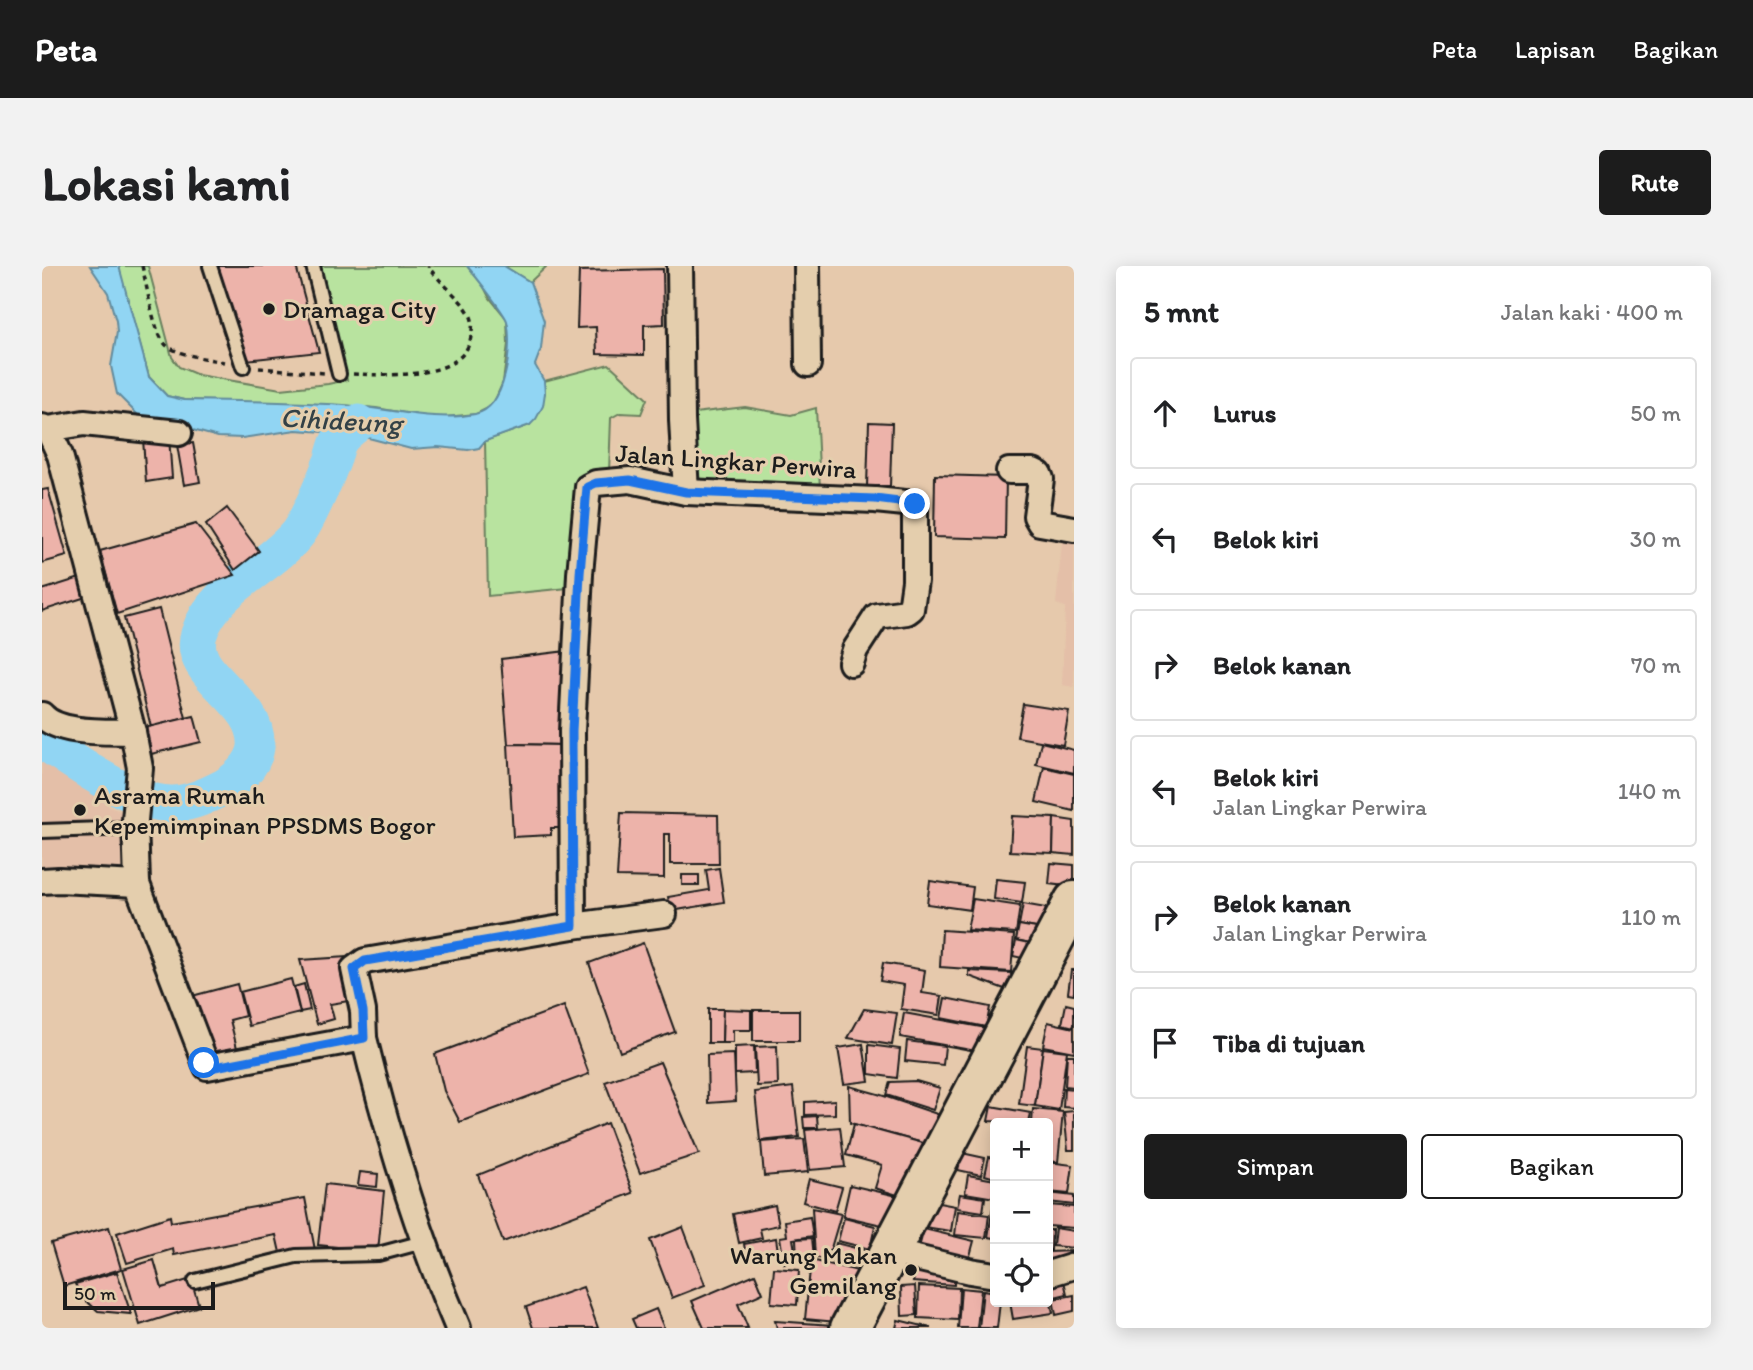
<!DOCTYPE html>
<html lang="id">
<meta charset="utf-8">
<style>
:root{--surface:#fff;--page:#f2f2f2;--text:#202124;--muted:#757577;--line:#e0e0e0;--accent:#1c1c1c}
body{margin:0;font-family:Itim,sans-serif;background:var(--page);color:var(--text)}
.controls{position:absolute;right:21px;bottom:21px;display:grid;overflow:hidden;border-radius:7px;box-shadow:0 4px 18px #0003}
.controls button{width:63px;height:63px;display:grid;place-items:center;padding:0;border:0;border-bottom:2px solid var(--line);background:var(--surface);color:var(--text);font:35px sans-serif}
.scale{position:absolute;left:21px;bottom:18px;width:152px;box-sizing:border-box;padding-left:7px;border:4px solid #1c1c1c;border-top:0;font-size:19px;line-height:24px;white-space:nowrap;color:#1c1c1c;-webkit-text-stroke:5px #e4cead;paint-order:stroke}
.stop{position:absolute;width:21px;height:21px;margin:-16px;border:5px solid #1a73e8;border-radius:50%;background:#fff}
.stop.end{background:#1a73e8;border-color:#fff;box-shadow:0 2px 7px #0008}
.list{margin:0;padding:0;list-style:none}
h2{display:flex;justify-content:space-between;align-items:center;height:91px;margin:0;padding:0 28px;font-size:30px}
h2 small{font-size:23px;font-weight:400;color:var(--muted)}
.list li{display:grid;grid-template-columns:46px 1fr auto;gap:21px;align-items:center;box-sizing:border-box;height:112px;margin:0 14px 14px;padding:0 14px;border:2px solid var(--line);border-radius:7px}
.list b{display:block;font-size:26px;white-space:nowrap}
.list p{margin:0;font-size:23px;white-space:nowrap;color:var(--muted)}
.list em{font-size:23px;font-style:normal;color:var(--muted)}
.actions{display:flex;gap:14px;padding:21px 28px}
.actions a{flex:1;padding:16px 0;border:2px solid var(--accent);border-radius:7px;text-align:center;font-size:24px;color:var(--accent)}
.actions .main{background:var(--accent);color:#fff}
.icon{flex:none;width:38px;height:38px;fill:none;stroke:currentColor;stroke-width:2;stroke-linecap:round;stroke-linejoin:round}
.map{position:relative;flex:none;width:1032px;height:1062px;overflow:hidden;border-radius:7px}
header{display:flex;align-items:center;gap:42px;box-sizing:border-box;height:98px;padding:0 35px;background:var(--accent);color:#fff}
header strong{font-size:33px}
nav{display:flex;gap:38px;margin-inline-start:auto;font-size:24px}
.intro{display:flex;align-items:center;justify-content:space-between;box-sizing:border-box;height:168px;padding:0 42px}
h1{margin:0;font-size:49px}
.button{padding:18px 32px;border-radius:7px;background:var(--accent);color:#fff;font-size:24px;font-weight:700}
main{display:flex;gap:42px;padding:0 42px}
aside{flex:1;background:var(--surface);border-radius:7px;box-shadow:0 4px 18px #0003}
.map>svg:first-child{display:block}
.built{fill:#e4bfa8}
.green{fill:#b8e39f;stroke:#6a805e;stroke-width:2}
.water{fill:#91d5f3;stroke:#628b9d;stroke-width:2}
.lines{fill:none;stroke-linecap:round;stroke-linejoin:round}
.river{stroke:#91d5f3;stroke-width:37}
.building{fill:#edb3aa;stroke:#1c1c1c;stroke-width:2}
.lane-casing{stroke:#1c1c1c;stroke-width:18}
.street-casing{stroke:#1c1c1c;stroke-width:30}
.highway-casing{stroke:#1c1c1c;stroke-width:44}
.path{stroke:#1c1c1c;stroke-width:3.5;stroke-dasharray:5 5;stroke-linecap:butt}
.lane{stroke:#e4cead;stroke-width:12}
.street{stroke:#e4cead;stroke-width:24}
.highway{stroke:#e4cead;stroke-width:38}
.route{stroke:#1a73e8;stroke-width:9}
.poi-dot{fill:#1c1c1c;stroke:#e4cead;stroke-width:2.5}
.labels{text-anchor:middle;stroke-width:6;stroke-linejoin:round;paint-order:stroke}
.poi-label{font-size:26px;fill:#1c1c1c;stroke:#e4cead;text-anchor:start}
.street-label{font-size:26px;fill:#1c1c1c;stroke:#e4cead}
.water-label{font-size:28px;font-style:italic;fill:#334147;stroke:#e4cead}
</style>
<header>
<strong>Peta</strong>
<nav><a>Peta</a><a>Lapisan</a><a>Bagikan</a></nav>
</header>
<div class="intro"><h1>Lokasi kami</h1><a class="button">Rute</a></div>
<main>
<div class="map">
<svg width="1032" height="1062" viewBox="0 0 1032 1062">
<rect width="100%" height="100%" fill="#e6c9ac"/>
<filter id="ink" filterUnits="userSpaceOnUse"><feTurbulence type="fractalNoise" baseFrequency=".0143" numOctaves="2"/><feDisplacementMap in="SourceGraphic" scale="14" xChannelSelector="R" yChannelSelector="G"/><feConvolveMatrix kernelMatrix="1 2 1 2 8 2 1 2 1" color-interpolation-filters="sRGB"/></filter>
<g filter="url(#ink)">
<g class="built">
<polygon points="1021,266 1032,267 1032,421 1020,419 1023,341 1014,338"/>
<polygon points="0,482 56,525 67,541 84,547 87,606 0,610"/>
</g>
<g class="green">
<polygon points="76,0 106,0 130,91 137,101 156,109 239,123 286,118 305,114 278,0 425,0 441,19 447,31 465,53 466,78 461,116 453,134 450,140 434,148 393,152 334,142 297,139 142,134 125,130 107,111"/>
<polygon points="462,0 505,0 488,16"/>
<polygon points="567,98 605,133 599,148 578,147 569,152 567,207 546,217 526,322 446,330 443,175 488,159 503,127 502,115"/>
<polygon points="703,141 749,149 774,142 778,223 652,221 653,147"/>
</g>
<path class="water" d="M48 0H77L107 111 125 130 142 134C199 135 255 135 312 140 352 143 394 156 433 148 464 142 471 81 465 55 463 48 432 8 425 0H462L488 16 502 55 499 83 493 99 502 115 503 127 501 140 494 153 488 159 443 175 437 182 426 184 396 181 369 183 311 168 254 164 200 172 176 171 96 149 75 128 69 100 75 66 74 55 66 27Z"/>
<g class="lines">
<path class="river" d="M0 474C30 495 95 540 132 538 150 537 166 529 182 521 196 513 212 498 214 481 218 432 143 411 157 368 171 322 227 303 256 267 265 255 282 216 288 200 292 193 293 182 297 175 301 168 310 162 316 157"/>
</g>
<g class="building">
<polygon points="176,0 254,0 277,86 204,94"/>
<polygon points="621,3 622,58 602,59 602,89 555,88 554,61 535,62 537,5"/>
<polygon points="827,156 850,157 848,220 825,220"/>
<polygon points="127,171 130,212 104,216 101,173"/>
<polygon points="151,177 158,216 142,219 135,179"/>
<polygon points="893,209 964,211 963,273 892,271"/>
<polygon points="6,223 25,290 0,297 0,224"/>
<polygon points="185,242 217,285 193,304 164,259"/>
<polygon points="154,258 193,309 75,348 58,285"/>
<polygon points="38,312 44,331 0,345 0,324"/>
<polygon points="117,343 144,452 109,461 82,352"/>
<polygon points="525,385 524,479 466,478 459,393"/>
<polygon points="981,438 1027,445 1021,479 975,471"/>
<polygon points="152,450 159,476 109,488 102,462"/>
<polygon points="999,476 1032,484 1032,507 994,498"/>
<polygon points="466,478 519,479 521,562 509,562 509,569 471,571"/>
<polygon points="1002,501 1032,508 1032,545 994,536"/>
<polygon points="579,547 676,549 677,598 628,598 628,568 622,568 622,612 575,611"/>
<polygon points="970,550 1012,552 1011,587 968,585"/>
<polygon points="1012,552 1032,555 1032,589 1011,587"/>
<polygon points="1009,597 1032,599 1032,621 1007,618"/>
<polygon points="677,602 682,636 629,645 626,631 667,624 664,604"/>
<rect x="640" y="609" width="17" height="10"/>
<polygon points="954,613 983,616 980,637 952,633"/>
<polygon points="888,615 931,621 928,644 885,638"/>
<polygon points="931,633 978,640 974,667 925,664"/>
<polygon points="981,638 1004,642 1000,663 977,659"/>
<polygon points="977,659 1000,663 997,679 974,674"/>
<polygon points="900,664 972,669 969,706 898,701"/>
<polygon points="974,674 997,679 994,695 971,690"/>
<polygon points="601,677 633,766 578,786 547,697"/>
<polygon points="305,691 313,734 288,738 292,753 275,758 258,694"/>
<polygon points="841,697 883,704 880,727 900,730 897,749 859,743 862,719 838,715"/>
<polygon points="1029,704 1032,704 1032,728 1026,727"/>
<polygon points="927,705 969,707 968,725 927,710"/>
<polygon points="249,713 258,747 207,760 198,726"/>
<polygon points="195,718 203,750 188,754 195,782 164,789 150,730"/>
<polygon points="262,718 268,744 258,746 252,721"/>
<polygon points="903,732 948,741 944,761 899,752"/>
<polygon points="1024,738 1032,740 1032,761 1020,758"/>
<polygon points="522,740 547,808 418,856 402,825 393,788"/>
<polygon points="666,743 681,743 680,777 666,777"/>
<polygon points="681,743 709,744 709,764 691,764 691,777 680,777"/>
<polygon points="822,743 855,747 850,779 806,772"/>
<rect x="711" y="744" width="46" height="31"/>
<polygon points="862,747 950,763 945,787 858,771"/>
<polygon points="1006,756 1032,762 1032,786 1001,780"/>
<polygon points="865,775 903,780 901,799 863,795"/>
<polygon points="821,778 827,815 802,818 796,782"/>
<polygon points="827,779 858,783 855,812 827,808"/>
<polygon points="712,780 713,807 693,808 693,781"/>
<polygon points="735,780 736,819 715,820 713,781"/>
<polygon points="985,780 1001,782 993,840 977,838"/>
<polygon points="1001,782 1025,785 1017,844 993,840"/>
<polygon points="692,788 694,835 666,837 665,789"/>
<polygon points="1025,789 1032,789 1032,821 1023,820"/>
<polygon points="618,796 657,888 598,907 563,816"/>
<polygon points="874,815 898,822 891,844 844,829 848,816"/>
<polygon points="807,820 836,828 904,851 888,879 808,857"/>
<polygon points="751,821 757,871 718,875 713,826"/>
<polygon points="1022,822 1032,823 1032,842 1021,841"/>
<polygon points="793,834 793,848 763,849 763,836"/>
<polygon points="949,840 989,847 987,857 946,855"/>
<polygon points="991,843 1021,846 1016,896 1006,895 1006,857 990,857"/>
<polygon points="1032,845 1032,884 1026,884 1022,846"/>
<polygon points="775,850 776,862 762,862 761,851"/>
<polygon points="565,857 591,927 461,976 436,909"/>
<polygon points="812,858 888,879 865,932 833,922 840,899 804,889"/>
<polygon points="798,861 803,901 768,904 763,864"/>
<polygon points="762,873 766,906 722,910 719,876"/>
<polygon points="920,887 943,892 939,909 916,904"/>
<polygon points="947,891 953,892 953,912 943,909"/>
<polygon points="1006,896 1031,899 1027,928 1006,926"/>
<polygon points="318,906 336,908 335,921 316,919"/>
<polygon points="926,909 953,914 953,932 923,927"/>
<polygon points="767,913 800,921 793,945 761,936"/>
<polygon points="283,918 342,925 336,985 276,979"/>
<polygon points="808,919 864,932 857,963 801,950"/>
<polygon points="1006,927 1032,930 1032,939 1006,936"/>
<polygon points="918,928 943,932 941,946 915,942"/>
<polygon points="263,932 273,984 239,991 234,969 132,989 131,983 85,997 75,967 128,950 129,956"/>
<polygon points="952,935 953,935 953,972 946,971"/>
<polygon points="897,937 913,940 909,965 882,961"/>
<polygon points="733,939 737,959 718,963 720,972 697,977 691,948"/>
<polygon points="1006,939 1032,941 1032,962 1006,960"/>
<polygon points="770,942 799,948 789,982 781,993 773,991"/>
<polygon points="916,945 947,949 944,972 913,969"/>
<polygon points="768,951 771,970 751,973 755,995 742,997 738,971 745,970 743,955"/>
<polygon points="802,952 833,960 828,983 796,975"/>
<polygon points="67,961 79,1003 22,1020 9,977"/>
<polygon points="641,961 663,1019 630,1032 608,974"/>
<polygon points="1013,962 1032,965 1032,982 1011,980"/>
<polygon points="882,963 932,975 925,1001 875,989"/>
<polygon points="1006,964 1010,964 1009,984 1006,984"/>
<polygon points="734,972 736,985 704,990 702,978"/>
<polygon points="770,972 772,991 755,992 754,973"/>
<polygon points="794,977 829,986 824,1004 790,995"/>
<polygon points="1032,985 1031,999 1006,1004 1006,986"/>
<polygon points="112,994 120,1022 149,1013 157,1040 98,1059 81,1003"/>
<polygon points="769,994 816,1005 795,1056 763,1053"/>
<polygon points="875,999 913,1002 912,1019 871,1016"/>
<polygon points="732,1002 757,1004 755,1039 729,1037"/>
<polygon points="75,1006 89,1048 56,1045 41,1032 33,1018"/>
<polygon points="1020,1006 1025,1028 1008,1032 1011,1047 971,1053 968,1036 1006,1036 1006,1009"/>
<polygon points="713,1008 721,1027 696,1038 706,1062 662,1062 650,1035"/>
<polygon points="873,1020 875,1049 860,1050 859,1021"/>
<polygon points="877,1020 917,1022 916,1054 876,1052"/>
<polygon points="541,1021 556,1062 491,1062 484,1041"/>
<polygon points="919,1022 939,1024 935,1062 916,1062"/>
<polygon points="941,1024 953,1026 953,1036 958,1036 955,1062 937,1062"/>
<polygon points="1032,1029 1032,1045 1014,1049 1011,1033"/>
<polygon points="614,1043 622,1062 594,1062 590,1053"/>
<polygon points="856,1054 889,1062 854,1062"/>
<polygon points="733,1055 790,1059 789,1062 735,1062"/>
</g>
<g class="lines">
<g class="lane-casing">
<g id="lane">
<polyline points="168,0 201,101"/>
<polyline points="271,0 297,108"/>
<polyline points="0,565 93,562"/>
<polyline points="153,1015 254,990 336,988 381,976"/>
</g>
</g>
<g class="street-casing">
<g id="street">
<polyline points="638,0 640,154 644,226"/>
<polyline points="765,0 766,98"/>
<polyline points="0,161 6,163 18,189 91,466 98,502 93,554 95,618"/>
<polyline points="6,163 42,157 137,167"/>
<polyline points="967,205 991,205 997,208 999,213 994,250 998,257 1032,263"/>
<path d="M0 449C17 469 67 465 91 466"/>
<path d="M0 615 17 614 95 618 165 801 322 772C346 870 376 969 416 1062"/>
<polyline points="531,660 530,465 538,308 546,221 554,217 588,214 644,226 833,234 873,238 873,315 869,343 865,346 835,350 813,384 809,397"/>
<polyline points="322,772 321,745 312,703 323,695 531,660 622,648"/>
<polyline points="849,986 928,1005 953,1009"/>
<polyline points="1006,1008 1032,1000"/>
</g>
</g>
<g class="highway-casing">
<polyline id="highway" points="808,1062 1032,635"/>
</g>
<g class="path">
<path d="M100 0C105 19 111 66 124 79 135 89 167 93 182 96"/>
<polyline points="217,102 283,107"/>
<path d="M311 108C345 109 423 115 429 70 430 65 431 59 430 54 426 37 396 16 386 0"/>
</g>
<use href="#lane" class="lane"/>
<use href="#street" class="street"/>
<use href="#highway" class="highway"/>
</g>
</g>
<g class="lines" filter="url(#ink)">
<polyline class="route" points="162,797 168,802 322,772 321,745 312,703 323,695 531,660 530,465 538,308 545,221 554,217 588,214 644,226 833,233 873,238"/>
</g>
<g class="poi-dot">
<circle cx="227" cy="43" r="7"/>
<circle cx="38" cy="544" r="7"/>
<circle cx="869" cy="1004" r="7"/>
</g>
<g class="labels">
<g class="poi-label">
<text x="241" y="52">Dramaga City</text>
<text x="52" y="538">Asrama Rumah<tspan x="52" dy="30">Kepemimpinan PPSDMS Bogor</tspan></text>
<text x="855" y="998" text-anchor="end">Warung Makan<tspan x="855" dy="30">Gemilang</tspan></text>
</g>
<g class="street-label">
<text transform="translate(694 195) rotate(4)" y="9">Jalan Lingkar Perwira</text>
</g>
<g class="water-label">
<text transform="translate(299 154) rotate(3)" y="10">Cihideung</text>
</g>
</g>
</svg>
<div class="controls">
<button>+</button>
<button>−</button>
<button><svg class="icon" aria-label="locate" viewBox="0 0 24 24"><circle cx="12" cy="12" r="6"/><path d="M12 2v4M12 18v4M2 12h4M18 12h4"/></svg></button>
</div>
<div class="scale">50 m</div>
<div class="stop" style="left:162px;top:797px"></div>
<div class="stop end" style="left:873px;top:238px"></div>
</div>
<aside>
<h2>5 mnt<small>Jalan kaki · 400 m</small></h2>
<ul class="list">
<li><svg class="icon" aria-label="ahead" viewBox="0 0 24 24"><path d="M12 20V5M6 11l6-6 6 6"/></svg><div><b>Lurus</b></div><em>50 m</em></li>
<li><svg class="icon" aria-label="left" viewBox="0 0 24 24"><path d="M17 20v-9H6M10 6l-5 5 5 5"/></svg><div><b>Belok kiri</b></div><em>30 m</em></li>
<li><svg class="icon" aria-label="right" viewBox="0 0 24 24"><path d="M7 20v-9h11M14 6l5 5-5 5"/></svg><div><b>Belok kanan</b></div><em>70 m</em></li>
<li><svg class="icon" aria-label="left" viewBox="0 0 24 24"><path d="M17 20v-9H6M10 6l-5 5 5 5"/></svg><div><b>Belok kiri</b><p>Jalan Lingkar Perwira</p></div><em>140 m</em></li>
<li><svg class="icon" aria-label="right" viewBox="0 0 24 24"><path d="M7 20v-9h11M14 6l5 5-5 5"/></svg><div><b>Belok kanan</b><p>Jalan Lingkar Perwira</p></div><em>110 m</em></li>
<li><svg class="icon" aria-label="arrive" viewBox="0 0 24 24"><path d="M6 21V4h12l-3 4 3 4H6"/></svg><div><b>Tiba di tujuan</b></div></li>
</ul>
<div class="actions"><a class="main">Simpan</a><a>Bagikan</a></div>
</aside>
</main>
